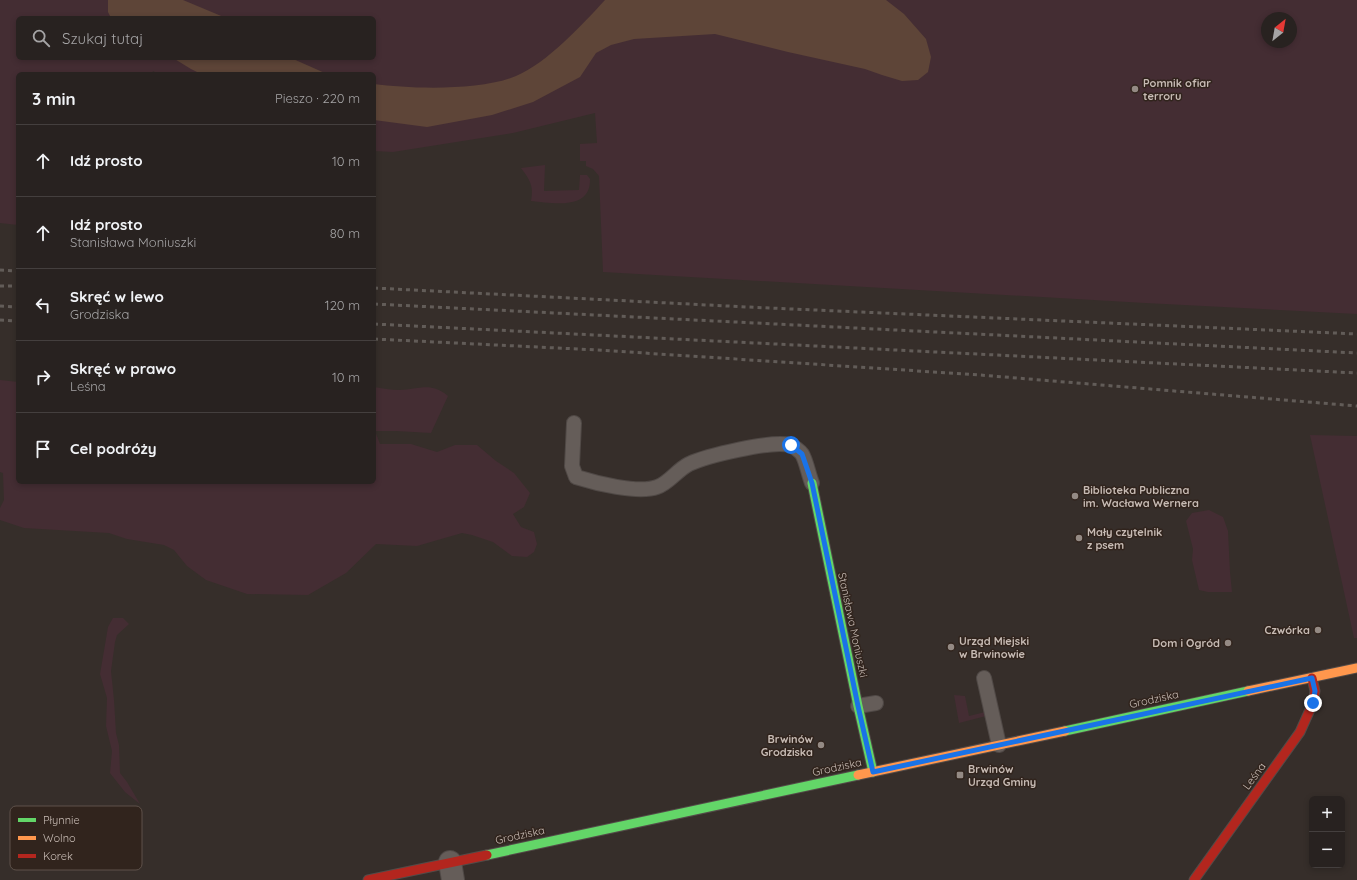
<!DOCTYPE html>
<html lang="pl">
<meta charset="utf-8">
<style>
:root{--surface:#282220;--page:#302a29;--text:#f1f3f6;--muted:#a5a4a5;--line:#443f3e}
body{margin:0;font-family:Quicksand,sans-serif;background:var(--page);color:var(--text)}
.controls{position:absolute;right:12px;bottom:12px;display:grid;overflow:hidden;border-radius:6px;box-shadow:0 2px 6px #0003}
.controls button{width:36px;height:36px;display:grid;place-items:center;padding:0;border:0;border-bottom:1px solid var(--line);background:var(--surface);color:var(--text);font:20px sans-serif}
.compass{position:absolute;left:1261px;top:12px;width:36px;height:36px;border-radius:50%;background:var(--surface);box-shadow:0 2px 6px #0003;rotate:31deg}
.stop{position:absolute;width:12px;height:12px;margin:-9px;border:3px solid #1a73e8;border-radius:50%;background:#fff}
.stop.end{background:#1a73e8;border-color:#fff;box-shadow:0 1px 4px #0008}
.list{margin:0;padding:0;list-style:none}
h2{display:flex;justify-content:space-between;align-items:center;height:52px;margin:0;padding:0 16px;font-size:17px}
h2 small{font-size:13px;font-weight:400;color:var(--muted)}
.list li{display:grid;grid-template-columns:26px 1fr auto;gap:12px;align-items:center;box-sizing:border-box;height:72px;padding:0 16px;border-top:1px solid var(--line)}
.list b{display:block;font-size:15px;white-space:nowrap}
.list p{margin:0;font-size:13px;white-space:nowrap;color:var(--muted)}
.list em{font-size:13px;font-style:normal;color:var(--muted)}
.icon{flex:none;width:22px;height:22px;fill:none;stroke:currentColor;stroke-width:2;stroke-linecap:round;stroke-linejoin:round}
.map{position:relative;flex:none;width:1357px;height:880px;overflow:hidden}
.search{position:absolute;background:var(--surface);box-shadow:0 2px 6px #0003;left:16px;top:16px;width:360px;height:44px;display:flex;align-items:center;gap:10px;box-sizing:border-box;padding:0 14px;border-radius:6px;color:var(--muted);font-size:15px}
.panel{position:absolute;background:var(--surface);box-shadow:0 2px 6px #0003;left:16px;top:72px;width:360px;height:412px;border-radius:6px}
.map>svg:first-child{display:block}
.green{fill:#442d33;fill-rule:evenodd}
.water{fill:#5e4538}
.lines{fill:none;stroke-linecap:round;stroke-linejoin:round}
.lane-casing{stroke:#504946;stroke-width:16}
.street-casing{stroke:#504946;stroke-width:24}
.fast-casing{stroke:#534b48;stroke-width:11}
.slow-casing{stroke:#534b48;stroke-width:11}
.jam-casing{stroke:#534b48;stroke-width:11}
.lane{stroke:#655d59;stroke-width:14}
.street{stroke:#655d59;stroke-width:22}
.fast{stroke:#63d668;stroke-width:9}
.slow{stroke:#ff974d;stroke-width:9}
.jam{stroke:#b3261e;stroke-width:9}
.rail{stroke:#625c58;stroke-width:3;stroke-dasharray:4 4;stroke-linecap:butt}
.route{stroke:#1a73e8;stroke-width:5}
.poi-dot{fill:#948a84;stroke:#31241d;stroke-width:1.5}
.labels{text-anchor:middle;stroke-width:3;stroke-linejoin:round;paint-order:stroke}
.poi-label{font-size:11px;font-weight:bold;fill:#c7bbb4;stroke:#31241d;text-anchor:start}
.street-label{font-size:11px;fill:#c7bbb4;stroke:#31241d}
.key{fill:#31241d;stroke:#5e514a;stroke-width:1}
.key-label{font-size:11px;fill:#c7bbb4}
</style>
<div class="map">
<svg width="1357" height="880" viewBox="0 0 1357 880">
<rect width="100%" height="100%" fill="#362e2a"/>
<g class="green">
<path d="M0 0H1357V314L1145 303 603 272 599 176 593 169 586 166V161H580V144L597 143 595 113 513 133 393 152 374 151V74H159L153 71 152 74H18V225L0 223ZM18 18H374V58H18ZM1267 18H1291V42H1267Z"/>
<path d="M545 165 544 191 579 190 580 175H587L590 179C591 211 551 203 531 201 534 186 530 180 521 168Z"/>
<path d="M0 380 18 382V482H374V387C382 388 391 390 399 390 419 390 430 381 448 396L431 433 396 431H375L380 444H411L437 452 455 445H477L496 461 514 473 530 493 524 507 513 514 521 527 534 532 537 544 534 552 527 557 512 556 493 542 472 535 462 533 417 546 376 544 346 573 308 595 247 594 206 580 187 566 174 550 164 545 127 539 109 533 24 528 0 520V508L4 500 3 473 0 472Z"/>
<polygon points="1310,435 1357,436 1357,638 1354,638"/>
<polygon points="1209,510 1223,517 1228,531 1230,572 1232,592 1208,592 1199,590 1192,560 1193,549 1186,521 1192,513"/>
<polygon points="113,618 123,618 129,624 117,635 115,642 111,671 114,700 116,733 119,745 120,773 127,782 140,804 125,792 110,773 112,751 106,726 107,698 100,674 108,627"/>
<polygon points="954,695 965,696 969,716 985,712 986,716 959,723"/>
</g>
<g class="water">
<polygon points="108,0 183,0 226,18 111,18 108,12"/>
<path d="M605 0H886L904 14 926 39 931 57 928 72 918 80 902 81 882 75 865 69 788 52 715 34 634 39 611 45 596 53 580 77 533 102 492 115 427 127 374 120V84C411 89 482 91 516 76 547 63 582 25 605 0Z"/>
<polygon points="173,58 291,58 327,74 201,74 191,69"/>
</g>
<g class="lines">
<g class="lane-casing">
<g id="lane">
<path d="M574 423 572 466 576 477C595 483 638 494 657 487 668 484 677 470 689 464 706 456 772 440 790 445 793 446 800 451 802 454 806 460 809 476 812 483"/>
<polyline points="984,678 999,745"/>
<polyline points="858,706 876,703"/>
</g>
</g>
<g class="street-casing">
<polyline id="street" points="450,862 453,880"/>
</g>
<g class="fast-casing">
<g id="fast">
<polyline points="812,483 858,706 873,772"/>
<polyline points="1065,731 1248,691"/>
<polyline points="487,855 858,775"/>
</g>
</g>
<g class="slow-casing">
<g id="slow">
<polyline points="1248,691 1357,668"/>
<polyline points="858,775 1065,731"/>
</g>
</g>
<g class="jam-casing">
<g id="jam">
<polyline points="368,880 487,855"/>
<polyline points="1194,880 1300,732 1313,703 1315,691 1312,678"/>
</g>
</g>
<use href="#lane" class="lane"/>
<use href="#street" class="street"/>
<use href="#fast" class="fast"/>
<use href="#slow" class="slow"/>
<use href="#jam" class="jam"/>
<g class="rail">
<polyline points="0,270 18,271"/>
<polyline points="0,286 18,286"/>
<polyline points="374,288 747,307 1357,334"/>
<polyline points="374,304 1357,353"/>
<polyline points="0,306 18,307"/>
<polyline points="0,320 18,321"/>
<polyline points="374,324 1357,373"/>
<polyline points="374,339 598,350 980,375 1357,406"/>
</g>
</g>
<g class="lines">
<polyline class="route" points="791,445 802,454 812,483 858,706 873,772 1312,678 1315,691 1313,703"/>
</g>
<g class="poi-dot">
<circle cx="1135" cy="89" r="4"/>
<circle cx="1075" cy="496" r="4"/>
<circle cx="1079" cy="538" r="4"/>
<circle cx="1318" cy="630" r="4"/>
<circle cx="1228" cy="643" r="4"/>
<circle cx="951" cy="647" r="4"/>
<circle cx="821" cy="745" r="4"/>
<rect x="956" y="771" width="8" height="8" rx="2"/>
</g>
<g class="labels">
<g class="poi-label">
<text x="1143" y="87">Pomnik ofiar<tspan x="1143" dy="13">terroru</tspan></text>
<text x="1083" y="494">Biblioteka Publiczna<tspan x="1083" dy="13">im. Wacława Wernera</tspan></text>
<text x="1087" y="536">Mały czytelnik<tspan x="1087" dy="13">z psem</tspan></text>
<text x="1310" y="634" text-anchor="end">Czwórka</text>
<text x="959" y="645">Urząd Miejski<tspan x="959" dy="13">w Brwinowie</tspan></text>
<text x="1220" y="647" text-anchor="end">Dom i Ogród</text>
<text x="813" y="743" text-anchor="end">Brwinów<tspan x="813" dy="13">Grodziska</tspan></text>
<text x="968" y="773">Brwinów<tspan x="968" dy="13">Urząd Gminy</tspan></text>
</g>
<g class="street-label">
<text transform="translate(853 625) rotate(78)" y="4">Stanisława Moniuszki</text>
<text transform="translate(1154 699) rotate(-12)" y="4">Grodziska</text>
<text transform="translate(837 767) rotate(-12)" y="4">Grodziska</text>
<text transform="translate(1254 776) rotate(-54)" y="4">Leśna</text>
<text transform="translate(520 835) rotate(-12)" y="4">Grodziska</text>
</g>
</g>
<rect x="10" y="806" width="132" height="64" rx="6" class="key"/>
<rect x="18" y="818" width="18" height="4" fill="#63d668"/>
<rect x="18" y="836" width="18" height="4" fill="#ff974d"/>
<rect x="18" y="854" width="18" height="4" fill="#b3261e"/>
<g class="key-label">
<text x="43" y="824">Płynnie</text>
<text x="43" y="842">Wolno</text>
<text x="43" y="860">Korek</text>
</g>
</svg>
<div class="controls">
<button>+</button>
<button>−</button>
</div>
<svg class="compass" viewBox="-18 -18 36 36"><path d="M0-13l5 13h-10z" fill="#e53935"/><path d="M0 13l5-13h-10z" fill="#a5a4a5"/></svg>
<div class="stop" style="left:791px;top:445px"></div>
<div class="stop end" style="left:1313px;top:703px"></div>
<div class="search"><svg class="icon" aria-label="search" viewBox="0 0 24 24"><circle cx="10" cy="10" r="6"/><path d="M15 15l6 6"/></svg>Szukaj tutaj</div>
<section class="panel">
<h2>3 min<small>Pieszo · 220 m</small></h2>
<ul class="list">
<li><svg class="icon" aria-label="ahead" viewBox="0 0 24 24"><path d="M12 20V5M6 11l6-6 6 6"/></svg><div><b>Idź prosto</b></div><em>10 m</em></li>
<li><svg class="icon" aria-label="ahead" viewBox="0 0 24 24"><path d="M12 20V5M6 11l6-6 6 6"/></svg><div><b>Idź prosto</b><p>Stanisława Moniuszki</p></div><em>80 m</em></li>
<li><svg class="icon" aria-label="left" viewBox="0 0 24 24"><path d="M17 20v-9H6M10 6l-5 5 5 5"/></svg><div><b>Skręć w lewo</b><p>Grodziska</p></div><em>120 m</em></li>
<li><svg class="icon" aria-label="right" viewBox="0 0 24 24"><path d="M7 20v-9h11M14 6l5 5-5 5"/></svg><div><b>Skręć w prawo</b><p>Leśna</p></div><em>10 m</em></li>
<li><svg class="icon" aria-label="arrive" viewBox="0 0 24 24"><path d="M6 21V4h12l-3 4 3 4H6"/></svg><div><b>Cel podróży</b></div></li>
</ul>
</section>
</div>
